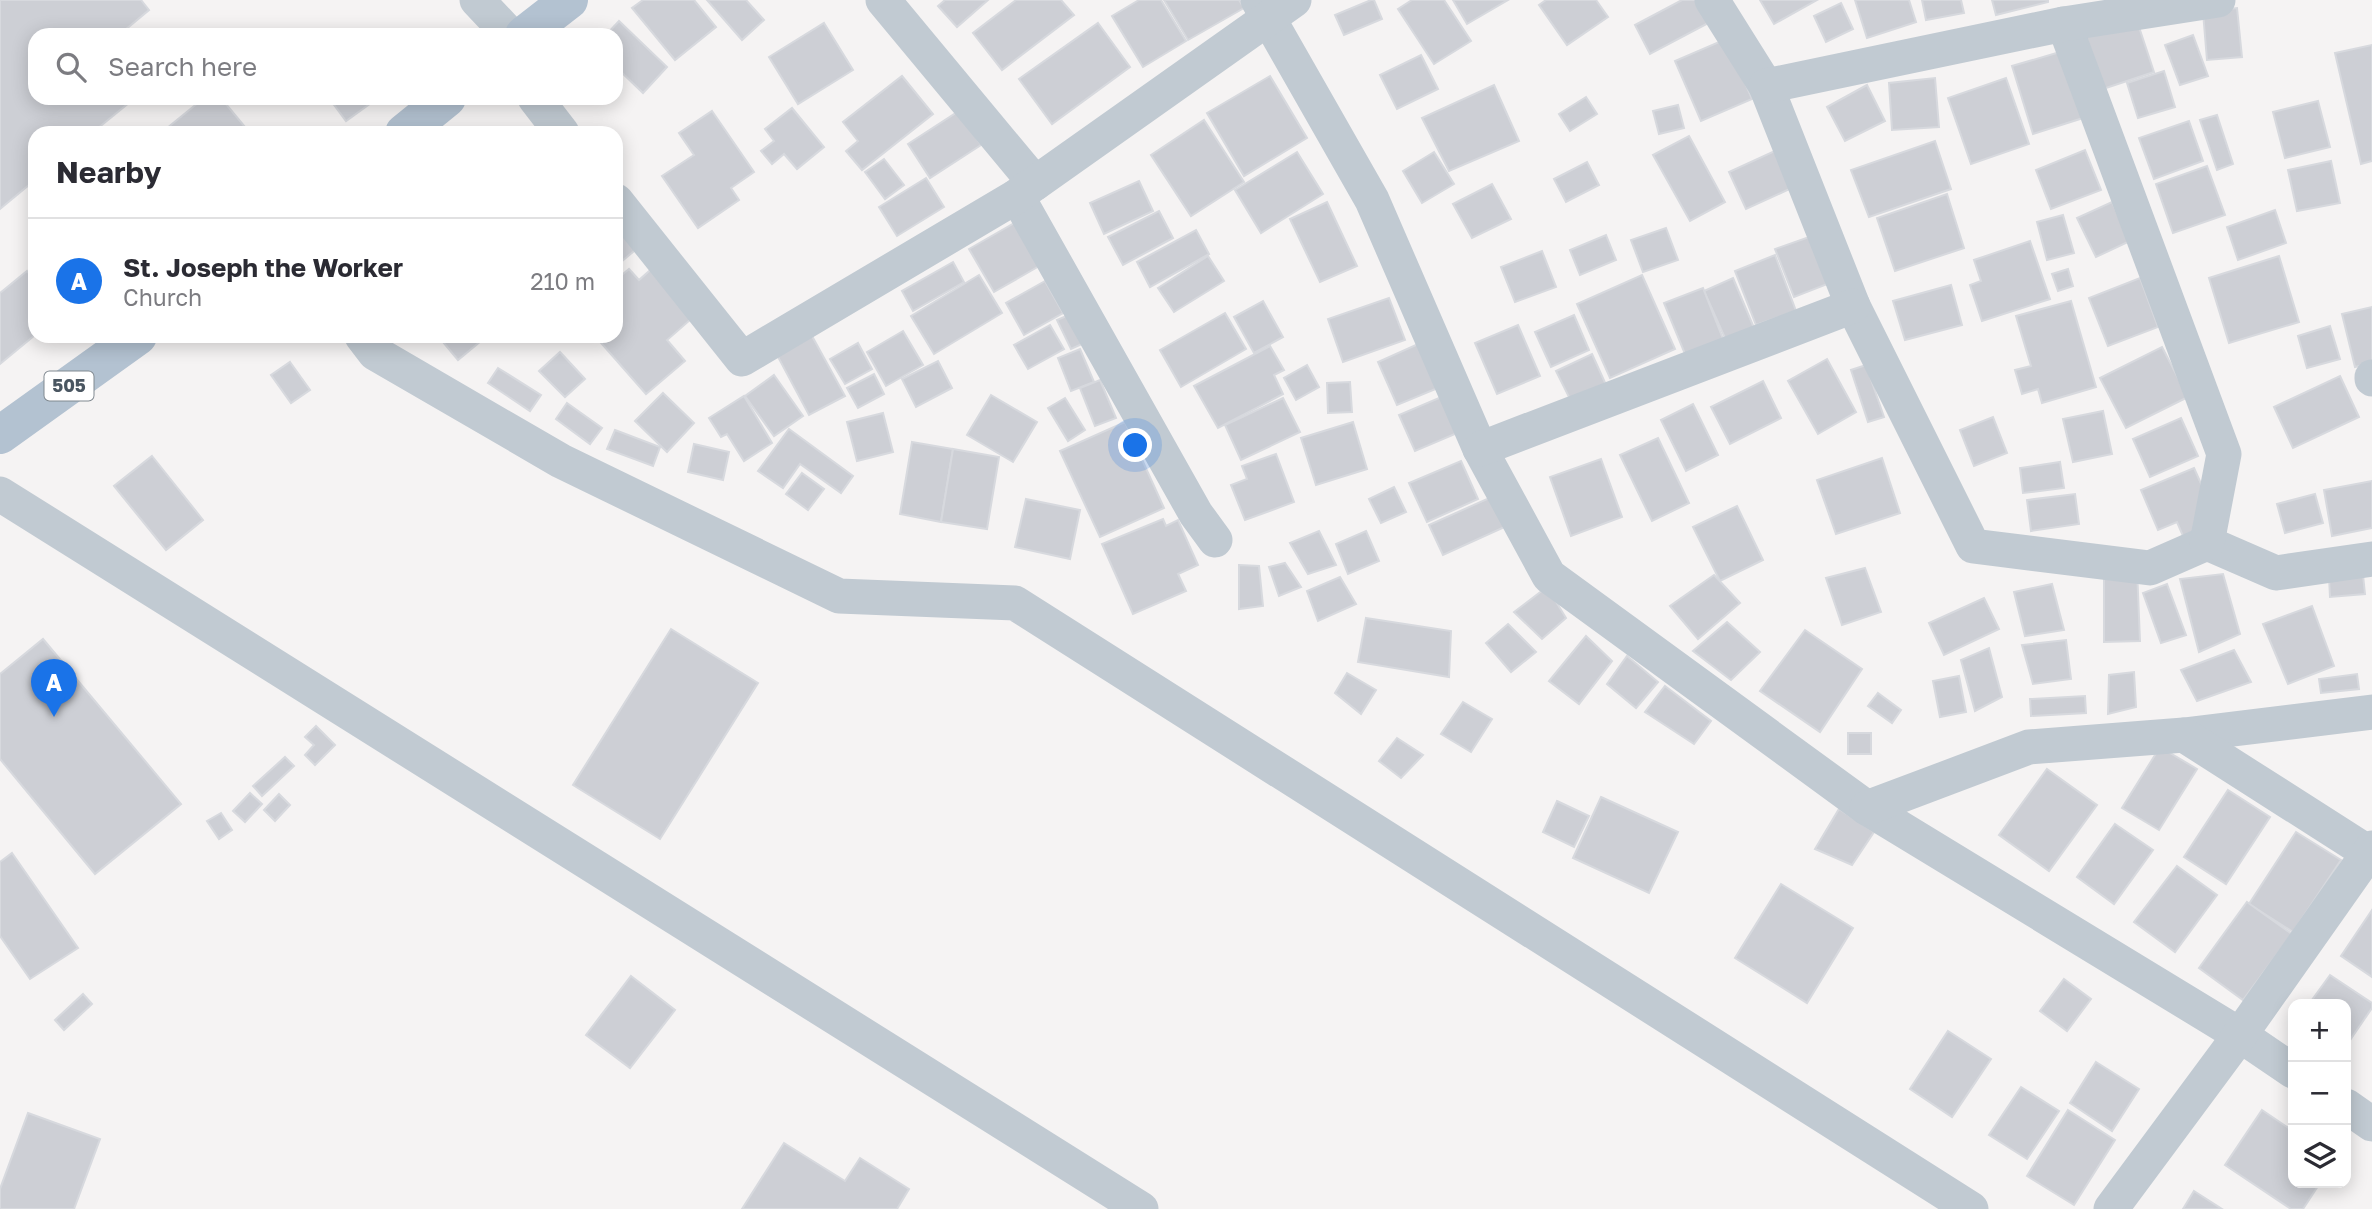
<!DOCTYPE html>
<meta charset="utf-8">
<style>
:root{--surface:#fff;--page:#f2f2f3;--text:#2b2b33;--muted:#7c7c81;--line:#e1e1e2;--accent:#1a73e8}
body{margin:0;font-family:"Golos Text",sans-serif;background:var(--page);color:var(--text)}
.controls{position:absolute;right:21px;bottom:21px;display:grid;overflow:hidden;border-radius:14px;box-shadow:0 4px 18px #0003}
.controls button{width:63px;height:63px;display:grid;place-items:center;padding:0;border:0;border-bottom:2px solid var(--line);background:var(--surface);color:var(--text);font:35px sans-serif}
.you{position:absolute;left:1136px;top:446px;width:24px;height:24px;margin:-18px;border:5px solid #fff;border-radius:50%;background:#1a73e8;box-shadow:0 0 0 10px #1a73e833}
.badge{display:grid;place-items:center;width:46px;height:46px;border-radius:50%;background:var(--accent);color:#fff;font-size:23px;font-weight:700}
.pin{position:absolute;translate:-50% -58px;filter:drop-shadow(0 2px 4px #0008)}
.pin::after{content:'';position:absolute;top:37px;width:24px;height:21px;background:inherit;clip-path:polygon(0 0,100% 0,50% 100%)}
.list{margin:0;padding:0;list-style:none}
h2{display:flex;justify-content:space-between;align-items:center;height:91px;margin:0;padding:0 28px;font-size:30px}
h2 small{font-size:23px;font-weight:400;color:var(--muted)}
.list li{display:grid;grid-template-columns:46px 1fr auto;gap:21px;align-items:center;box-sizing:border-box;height:126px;padding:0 28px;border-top:2px solid var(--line)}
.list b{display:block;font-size:26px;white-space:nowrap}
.list p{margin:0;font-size:23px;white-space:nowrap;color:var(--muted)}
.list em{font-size:23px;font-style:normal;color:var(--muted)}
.icon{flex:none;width:38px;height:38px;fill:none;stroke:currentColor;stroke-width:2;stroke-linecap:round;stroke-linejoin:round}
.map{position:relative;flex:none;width:2372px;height:1209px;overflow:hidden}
.search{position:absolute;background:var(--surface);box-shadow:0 4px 18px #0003;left:28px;top:28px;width:595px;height:77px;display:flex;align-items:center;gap:18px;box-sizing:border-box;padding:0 24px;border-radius:21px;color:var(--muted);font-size:26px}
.panel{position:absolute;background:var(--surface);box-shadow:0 4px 18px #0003;left:28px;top:126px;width:595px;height:217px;border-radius:21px}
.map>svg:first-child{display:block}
.building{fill:#cdcfd5;stroke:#d7d9de;stroke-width:2}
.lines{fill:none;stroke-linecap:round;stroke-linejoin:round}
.minor{stroke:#c1cad2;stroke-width:35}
.major{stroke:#b3c2d1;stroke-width:38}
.labels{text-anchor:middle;stroke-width:5;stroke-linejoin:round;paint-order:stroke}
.shield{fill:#fff;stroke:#808990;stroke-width:2}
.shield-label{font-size:18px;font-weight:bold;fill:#4a5661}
</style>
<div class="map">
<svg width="2372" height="1209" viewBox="0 0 2372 1209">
<rect width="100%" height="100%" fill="#f5f3f3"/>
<g class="building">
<polygon points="0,0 141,0 149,10 119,35 35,35 35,98 135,98 92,133 35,133 35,180 0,209"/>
<polygon points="643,0 694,0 716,27 675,60 632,8"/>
<polygon points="707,0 746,0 764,20 742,40"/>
<polygon points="945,0 988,0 957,27 938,6"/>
<polygon points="1016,0 1061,0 1074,15 1002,70 973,33"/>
<polygon points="1139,0 1161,0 1186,41 1143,67 1112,16"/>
<polygon points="1164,0 1239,0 1244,8 1188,40"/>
<polygon points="1371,0 1374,0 1382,19 1344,35 1335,15"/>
<polygon points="1412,0 1444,0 1471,41 1434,64 1398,9"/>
<polygon points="1453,0 1508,0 1467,24"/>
<polygon points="1546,0 1596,0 1608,17 1567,45 1539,5"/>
<polygon points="1682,0 1704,0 1714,20 1650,54 1635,25"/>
<polygon points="1760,0 1817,0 1774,24"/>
<polygon points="1855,0 1909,0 1916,22 1867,38"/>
<polygon points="1922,0 1961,0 1964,13 1926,20"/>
<polygon points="1992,0 2048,0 2048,2 1996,15"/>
<polygon points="1841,3 1853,29 1826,42 1814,16"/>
<polygon points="2237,8 2242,57 2207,60 2203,12"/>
<polygon points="2136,18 2154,72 2103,89 2085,34"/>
<polygon points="619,21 667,67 643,93 616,67 616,35 606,35"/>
<polygon points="824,23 853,70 798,104 769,57"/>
<polygon points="1098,23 1130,67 1052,124 1019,79"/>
<polygon points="2193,35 2208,76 2180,85 2165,45"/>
<polygon points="1726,39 1752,99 1701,121 1675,61"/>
<polygon points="2372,45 2372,161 2361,164 2335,53"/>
<polygon points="2060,52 2083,118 2033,134 2012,66"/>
<polygon points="1421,55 1438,89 1397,109 1380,75"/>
<polygon points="2164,71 2175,107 2138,118 2127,83"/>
<polygon points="902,76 933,114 862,170 846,151 858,141 843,122"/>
<polygon points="1270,76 1307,138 1244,176 1207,113"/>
<polygon points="1935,78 1939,127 1892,130 1889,83"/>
<polygon points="2006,78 2029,144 1971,164 1948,98"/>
<polygon points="1494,85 1519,141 1449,171 1422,118"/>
<polygon points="1867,85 1885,121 1845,141 1827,107"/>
<polygon points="1586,97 1597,114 1570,131 1559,114"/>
<polygon points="204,98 221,98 250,133 161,133"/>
<polygon points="329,98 378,98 346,121"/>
<polygon points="2318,101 2330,147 2285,158 2273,112"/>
<polygon points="1678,105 1684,128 1659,134 1653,111"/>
<polygon points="792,108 824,147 797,169 784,154 772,164 761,151 774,141 765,129"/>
<polygon points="712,111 754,172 731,188 739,200 698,228 662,176 694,155 679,133"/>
<polygon points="959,111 981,145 930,178 908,144"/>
<polygon points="2217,115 2233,164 2217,170 2200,120"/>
<polygon points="1204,120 1244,182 1191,216 1151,155"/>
<polygon points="2189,121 2203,161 2154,179 2139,138"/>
<polygon points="1689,136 1725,202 1690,221 1653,155"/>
<polygon points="1935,141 1951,189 1869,217 1851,170"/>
<polygon points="1779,149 1796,186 1746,209 1729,172"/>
<polygon points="2085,150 2101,190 2051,209 2036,170"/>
<polygon points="1297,152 1323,194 1261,233 1235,190"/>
<polygon points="1434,152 1454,184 1422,203 1403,171"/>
<polygon points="884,159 904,185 885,199 865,172"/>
<polygon points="2331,161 2340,203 2297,211 2288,170"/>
<polygon points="1587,162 1599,185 1566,202 1554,179"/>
<polygon points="2207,166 2225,215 2173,233 2156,184"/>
<polygon points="926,178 944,207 897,236 879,207"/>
<polygon points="1139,181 1153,211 1104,234 1090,203"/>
<polygon points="1492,184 1511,219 1472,238 1453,204"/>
<polygon points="1947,194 1964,248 1895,271 1877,218"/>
<polygon points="1327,202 1357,266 1320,282 1290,219"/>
<polygon points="2112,202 2130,241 2096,257 2077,218"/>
<polygon points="616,207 645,242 616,266"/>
<polygon points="2275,210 2286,243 2238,260 2227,227"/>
<polygon points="1159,211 1173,238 1123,265 1108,237"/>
<polygon points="2063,215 2074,253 2047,260 2037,222"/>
<polygon points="1023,218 1048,261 994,292 969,249"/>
<polygon points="1666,228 1678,260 1643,272 1631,240"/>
<polygon points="1196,230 1209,254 1150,287 1137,262"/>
<polygon points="1606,235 1616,260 1580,275 1570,250"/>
<polygon points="1812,236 1830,283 1794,297 1775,249"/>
<polygon points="2030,241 2050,299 1982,321 1970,285 1981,281 1974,260"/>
<polygon points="1542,251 1556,287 1515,302 1501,267"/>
<polygon points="1775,255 1796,311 1756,325 1735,271"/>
<polygon points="1208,256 1224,281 1174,312 1158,288"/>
<polygon points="2279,256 2299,322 2229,343 2209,278"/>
<polygon points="953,262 964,282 913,311 902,291"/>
<polygon points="656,265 698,313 667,340 685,361 646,394 595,336 616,336 616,280 629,269 639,280"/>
<polygon points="2068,269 2073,286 2058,291 2052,274"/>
<polygon points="27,271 35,281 35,335 0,364 0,293"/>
<polygon points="979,275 1002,313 934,354 911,316"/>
<polygon points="1642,275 1675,349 1610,378 1577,304"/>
<polygon points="1733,278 1757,335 1729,347 1704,291"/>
<polygon points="2140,278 2158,327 2108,346 2089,298"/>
<polygon points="1045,281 1063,313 1024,335 1006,303"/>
<polygon points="1951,285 1962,325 1905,340 1893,301"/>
<polygon points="1703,288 1723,339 1685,354 1664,303"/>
<polygon points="1389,298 1405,340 1343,362 1328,319"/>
<polygon points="1263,301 1283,337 1254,353 1234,317"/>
<polygon points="2071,301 2096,387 2042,403 2038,389 2022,394 2015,370 2031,366 2016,316"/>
<polygon points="2372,307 2372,363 2355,367 2342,314"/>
<polygon points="1078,311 1091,340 1071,349 1057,320"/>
<polygon points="1225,313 1246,349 1181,387 1160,350"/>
<polygon points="1574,315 1589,350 1551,367 1535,332"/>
<polygon points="1050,325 1064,349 1028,369 1014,345"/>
<polygon points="1518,325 1540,376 1497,394 1475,343"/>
<polygon points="2330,326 2340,359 2307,368 2298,336"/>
<polygon points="903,331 923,365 886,386 867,352"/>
<polygon points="438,336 487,336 458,360"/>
<polygon points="812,336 845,396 809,415 777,355"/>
<polygon points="858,343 872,369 845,384 830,359"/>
<polygon points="1418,344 1438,388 1397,405 1378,362"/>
<polygon points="1270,346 1284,370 1274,375 1283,394 1218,428 1194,386"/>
<polygon points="2162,347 2188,397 2126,428 2100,378"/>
<polygon points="1080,349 1094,382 1071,391 1058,358"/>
<polygon points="560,352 585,379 565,397 539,371"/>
<polygon points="1592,354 1607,387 1572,403 1556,371"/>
<polygon points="1827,359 1856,412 1818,434 1788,381"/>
<polygon points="938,361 952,388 916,407 902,379"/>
<polygon points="290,362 310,390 291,403 271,375"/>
<polygon points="1307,365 1319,387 1296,400 1284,378"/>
<polygon points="1866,365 1884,417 1868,422 1851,370"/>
<polygon points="498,368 541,395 530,411 488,383"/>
<polygon points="874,374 884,394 858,408 847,388"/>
<polygon points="774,375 803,416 774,436 745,396"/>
<polygon points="2340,376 2359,417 2293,448 2274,407"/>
<polygon points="1100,380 1116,418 1095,426 1080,388"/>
<polygon points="1763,381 1781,418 1730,444 1711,407"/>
<polygon points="1350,382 1352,412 1328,413 1327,383"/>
<polygon points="663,393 694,423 667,452 635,421"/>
<polygon points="991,395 1037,422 1013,462 967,435"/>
<polygon points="1446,395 1462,431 1415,451 1399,415"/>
<polygon points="744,396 772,443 744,461 727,434 721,437 709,418"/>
<polygon points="1065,398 1085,430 1068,441 1048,408"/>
<polygon points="1283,398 1300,432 1241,460 1225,425"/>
<polygon points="567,403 602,428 590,444 556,419"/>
<polygon points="1693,404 1718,455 1686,471 1661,420"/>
<polygon points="2103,411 2112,454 2073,462 2063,419"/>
<polygon points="883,413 893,452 857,461 847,422"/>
<polygon points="1993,417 2007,453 1974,466 1960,430"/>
<polygon points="2181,418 2198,456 2150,477 2133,439"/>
<polygon points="1125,422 1164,508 1100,537 1060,451"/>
<polygon points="1353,422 1367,469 1316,485 1301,438"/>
<polygon points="789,429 853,476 841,493 800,464 783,488 758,471"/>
<polygon points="615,430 660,447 653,466 607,449"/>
<polygon points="1658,438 1689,503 1652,521 1620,455"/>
<polygon points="912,442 953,449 941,522 900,514"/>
<polygon points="694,444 729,452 723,480 688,472"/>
<polygon points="953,449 999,457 987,529 941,522"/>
<polygon points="1276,454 1294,502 1245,520 1231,485 1247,479 1242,466"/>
<polygon points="152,456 203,520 166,550 114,486"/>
<polygon points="1882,458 1900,513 1836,534 1817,480"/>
<polygon points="1601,459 1622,517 1571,536 1550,477"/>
<polygon points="1461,461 1478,499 1427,522 1409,483"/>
<polygon points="2060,462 2064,488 2023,493 2020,468"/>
<polygon points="2194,468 2207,497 2209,525 2183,536 2177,522 2158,530 2141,490"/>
<polygon points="802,473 824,489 808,510 786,494"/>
<polygon points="2372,481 2372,528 2332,536 2324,490"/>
<polygon points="1394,487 1406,512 1381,523 1369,499"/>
<polygon points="2075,494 2079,524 2031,531 2027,500"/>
<polygon points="2315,494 2323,523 2285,533 2277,504"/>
<polygon points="1496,495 1509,525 1443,555 1429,525"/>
<polygon points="1026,499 1080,510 1070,559 1015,547"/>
<polygon points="1737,506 1763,560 1720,581 1693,527"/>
<polygon points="1163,519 1166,526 1178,520 1198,565 1178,574 1186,591 1133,614 1102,544"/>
<polygon points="1319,531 1336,565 1308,574 1290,543"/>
<polygon points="1366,531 1379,561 1348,574 1336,544"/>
<polygon points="1285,563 1301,587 1279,596 1269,567"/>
<polygon points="1239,565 1259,566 1263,606 1239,609"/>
<polygon points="1865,568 1881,612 1842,625 1826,578"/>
<polygon points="2137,569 2140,641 2104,642 2104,570"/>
<polygon points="2223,574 2240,634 2199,652 2180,579"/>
<polygon points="1714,575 1740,603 1698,639 1670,606"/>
<polygon points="2363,575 2365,594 2330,597 2329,577"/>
<polygon points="1340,577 1356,604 1318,621 1307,591"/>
<polygon points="2052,584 2064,630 2025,636 2014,592"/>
<polygon points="2167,584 2186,635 2161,643 2143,593"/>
<polygon points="1547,587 1566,618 1542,639 1514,612"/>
<polygon points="1984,598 1999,629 1944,655 1929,623"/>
<polygon points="2312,606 2334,666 2288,684 2263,624"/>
<polygon points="1366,618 1451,631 1449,677 1358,662"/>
<polygon points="1727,622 1760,652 1731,680 1693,651"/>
<polygon points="1508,624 1536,652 1511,672 1486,643"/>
<polygon points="671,629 758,683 660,839 573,785"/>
<polygon points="1805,630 1862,669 1820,732 1760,691"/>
<polygon points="1586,636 1612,661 1579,704 1549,681"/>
<polygon points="43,639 181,804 95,874 0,759 0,674"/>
<polygon points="2066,640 2071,679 2033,684 2022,645"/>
<polygon points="1989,648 2002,697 1975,711 1961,660"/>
<polygon points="2234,650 2251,682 2197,701 2181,670"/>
<polygon points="1627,656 1658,682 1636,708 1607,684"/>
<polygon points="2134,672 2136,707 2108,714 2109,675"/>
<polygon points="1347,673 1376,690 1361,714 1335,693"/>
<polygon points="2357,674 2359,689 2321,693 2319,679"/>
<polygon points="1959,676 1966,712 1940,717 1933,681"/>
<polygon points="1665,686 1711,721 1694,744 1645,712"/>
<polygon points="1878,693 1901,710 1892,723 1868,706"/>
<polygon points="2085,696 2086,713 2031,716 2030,699"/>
<polygon points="1463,702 1492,719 1471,752 1441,734"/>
<polygon points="316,726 335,745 315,765 305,755 314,745 305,737"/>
<rect x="1848" y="733" width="23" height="21"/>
<polygon points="1397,738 1423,755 1401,778 1379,761"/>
<polygon points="2160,747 2197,769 2159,830 2122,808"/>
<polygon points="285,757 294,766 262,796 253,786"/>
<polygon points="2047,769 2097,805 2049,871 1999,835"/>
<polygon points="2228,790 2270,817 2226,884 2184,857"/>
<polygon points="250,793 262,804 245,822 233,811"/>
<polygon points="279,794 290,805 275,821 264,810"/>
<polygon points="1601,797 1678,832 1649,893 1573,858"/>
<polygon points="1557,801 1589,816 1574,847 1543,832"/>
<polygon points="1839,809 1874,832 1852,865 1815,849"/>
<polygon points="221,813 232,830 219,839 207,821"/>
<polygon points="2115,824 2153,850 2114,904 2077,877"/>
<polygon points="2296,832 2341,860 2293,932 2249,904"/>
<polygon points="12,853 78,948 30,979 0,936 0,862"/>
<polygon points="2177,866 2217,895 2175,952 2134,922"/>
<polygon points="1781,884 1853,928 1807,1003 1735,958"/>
<polygon points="2247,902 2292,934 2243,1000 2199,968"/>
<polygon points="2372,910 2372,977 2341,956"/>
<polygon points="2330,975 2372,1003 2372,1008 2346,1046 2346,1004 2309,1004"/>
<polygon points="631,976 675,1010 630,1068 586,1035"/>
<polygon points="2064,979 2091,999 2067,1031 2040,1011"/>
<polygon points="83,994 92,1004 64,1030 55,1020"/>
<polygon points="1948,1031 1991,1059 1952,1117 1910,1089"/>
<polygon points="2096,1062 2139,1089 2112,1131 2070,1103"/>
<polygon points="2021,1087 2059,1111 2027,1159 1989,1135"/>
<polygon points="2068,1110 2115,1140 2074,1205 2027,1176"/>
<polygon points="2262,1110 2293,1131 2293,1183 2320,1183 2303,1209 2291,1209 2225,1165"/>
<polygon points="28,1113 100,1139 74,1209 0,1209 0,1189"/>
<polygon points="784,1143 845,1181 860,1158 909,1189 897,1209 742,1209"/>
<polygon points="2194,1191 2222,1209 2183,1209"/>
</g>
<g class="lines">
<g class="minor">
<polyline points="477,0 510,35"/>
<polyline points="883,0 1035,183"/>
<polyline points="1258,0 1372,200 1480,449 1549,576 1867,808 2240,1035 2293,1071"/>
<polyline points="1712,0 1766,86 1853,306 1973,546 2150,568 2207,543 2276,573 2372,559"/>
<polyline points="2064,24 2224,454 2207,543"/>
<polyline points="1766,86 2064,24 2218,0"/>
<polyline points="535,98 562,133"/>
<polyline points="1017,196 1196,514 1215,540"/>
<polyline points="616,201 742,359 1017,196 1294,0"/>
<polyline points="362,336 375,353 561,461 839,596 1015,603 1971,1209"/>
<polyline points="2372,377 2372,379"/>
<polyline points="1480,449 1853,306"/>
<polyline points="0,494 1141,1209"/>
<polyline points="2184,735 2372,712"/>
<polyline points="1867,808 2029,747 2184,735 2372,855"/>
<polyline points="2346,1106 2372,1124"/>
<polyline points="2111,1209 2240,1035 2372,848"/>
</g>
<g class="major">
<polyline points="524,35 569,0"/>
<polyline points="404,133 447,98"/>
<polyline points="0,435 138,336"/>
</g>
</g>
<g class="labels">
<rect class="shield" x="44.5" y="371.5" width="49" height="29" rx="5"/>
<g class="shield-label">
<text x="69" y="392">505</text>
</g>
</g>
</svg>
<div class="controls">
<button>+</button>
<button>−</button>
<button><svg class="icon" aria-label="layers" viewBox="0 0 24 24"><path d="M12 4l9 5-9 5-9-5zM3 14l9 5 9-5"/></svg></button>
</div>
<div class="you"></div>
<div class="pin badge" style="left:54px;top:717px">A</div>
<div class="search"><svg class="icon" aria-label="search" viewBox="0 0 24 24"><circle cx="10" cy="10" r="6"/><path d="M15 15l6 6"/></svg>Search here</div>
<section class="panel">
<h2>Nearby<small></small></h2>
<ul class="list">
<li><span class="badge">A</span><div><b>St. Joseph the Worker</b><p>Church</p></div><em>210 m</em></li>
</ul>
</section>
</div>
